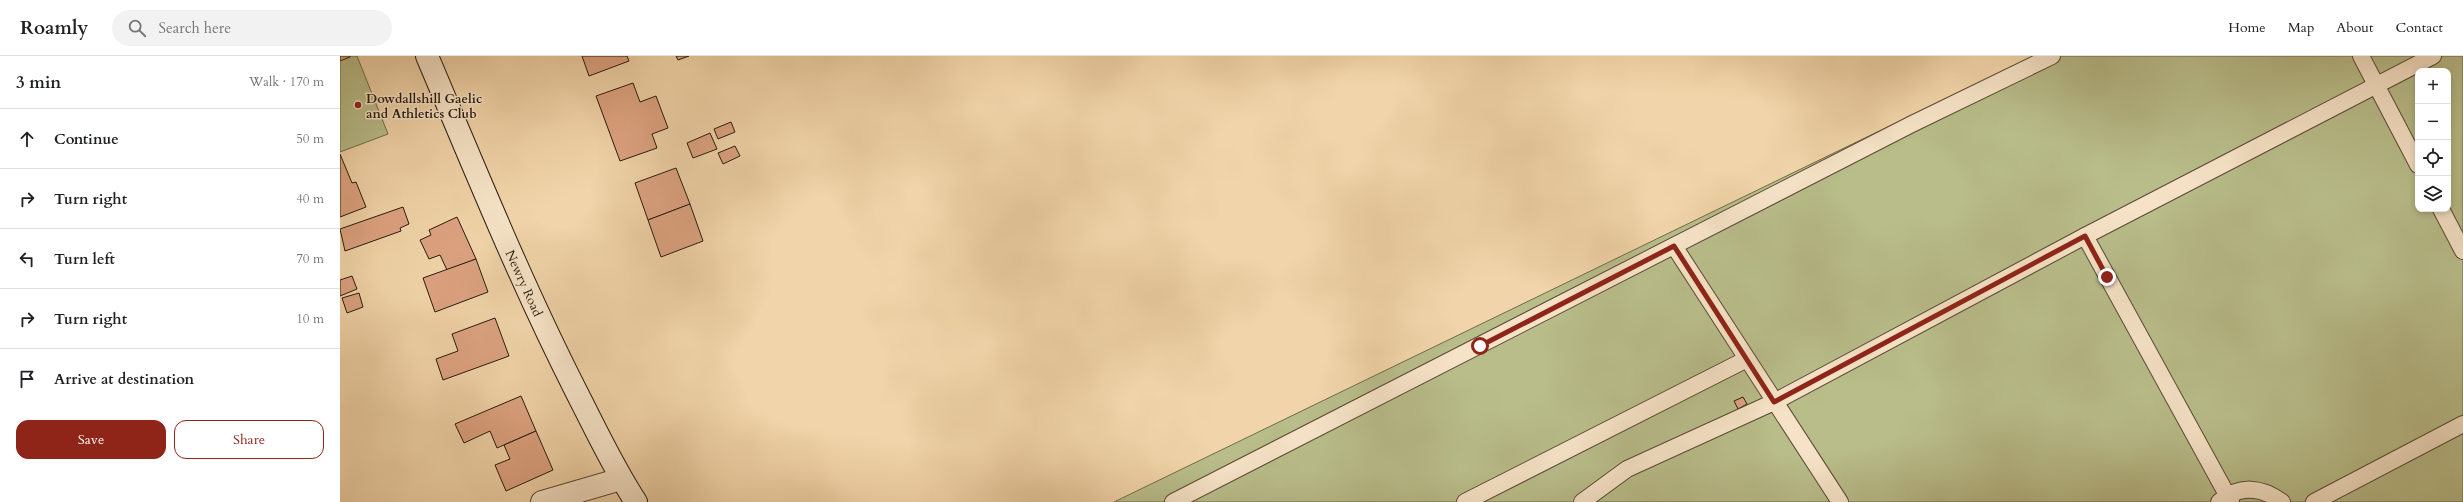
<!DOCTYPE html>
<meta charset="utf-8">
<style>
:root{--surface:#fff;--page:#f2f2f2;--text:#202124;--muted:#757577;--line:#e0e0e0;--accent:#8f2418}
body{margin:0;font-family:Cardo,serif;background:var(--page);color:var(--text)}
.controls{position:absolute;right:12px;top:12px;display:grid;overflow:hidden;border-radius:8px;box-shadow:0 2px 6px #0003}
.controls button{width:36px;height:36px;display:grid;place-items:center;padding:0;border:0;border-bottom:1px solid var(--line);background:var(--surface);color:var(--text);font:20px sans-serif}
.stop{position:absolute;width:12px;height:12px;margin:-9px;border:3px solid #8f2418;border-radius:50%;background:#fff}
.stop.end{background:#8f2418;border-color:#fff;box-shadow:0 1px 4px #0008}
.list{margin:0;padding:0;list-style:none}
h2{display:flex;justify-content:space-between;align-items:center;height:52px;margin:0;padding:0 16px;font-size:17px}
h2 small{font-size:13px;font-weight:400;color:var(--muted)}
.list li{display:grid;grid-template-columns:26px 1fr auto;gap:12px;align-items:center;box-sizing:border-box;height:60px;padding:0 16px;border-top:1px solid var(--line)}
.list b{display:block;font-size:15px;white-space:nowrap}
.list em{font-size:13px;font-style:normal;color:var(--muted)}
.actions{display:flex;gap:8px;padding:12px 16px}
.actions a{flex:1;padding:9px 0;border:1px solid var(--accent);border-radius:12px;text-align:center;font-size:14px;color:var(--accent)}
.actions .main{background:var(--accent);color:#fff}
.icon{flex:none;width:22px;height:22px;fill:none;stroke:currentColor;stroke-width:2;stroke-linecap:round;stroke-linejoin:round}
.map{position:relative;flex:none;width:2123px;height:446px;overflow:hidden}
header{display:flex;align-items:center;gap:24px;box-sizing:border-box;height:56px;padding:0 20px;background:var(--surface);border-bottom:1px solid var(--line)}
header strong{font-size:19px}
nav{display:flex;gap:22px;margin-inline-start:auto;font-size:14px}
.search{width:280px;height:36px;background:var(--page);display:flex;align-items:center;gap:10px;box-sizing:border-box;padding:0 14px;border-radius:22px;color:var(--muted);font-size:15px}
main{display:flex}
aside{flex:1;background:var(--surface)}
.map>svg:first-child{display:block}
.green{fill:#b8bd8a;stroke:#706c4c;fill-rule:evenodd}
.building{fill:#dda381;stroke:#291b0e}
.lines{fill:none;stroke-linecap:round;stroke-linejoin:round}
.lane-casing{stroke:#5b4935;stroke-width:18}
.street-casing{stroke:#5b4935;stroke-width:24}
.secondary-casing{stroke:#291b0e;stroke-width:24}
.lane{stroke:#f6e3c7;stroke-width:16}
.street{stroke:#f6e3c7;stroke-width:22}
.secondary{stroke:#f6e3c7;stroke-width:22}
.route{stroke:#8f2418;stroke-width:5}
.poi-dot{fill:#8f2418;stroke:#f6e3c7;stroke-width:1.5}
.labels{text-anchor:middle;stroke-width:3;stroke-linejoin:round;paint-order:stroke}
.poi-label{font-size:13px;font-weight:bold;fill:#291b0e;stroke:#f6e3c7;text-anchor:start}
.street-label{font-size:13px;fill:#291b0e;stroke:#f6e3c7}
</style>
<header>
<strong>Roamly</strong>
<div class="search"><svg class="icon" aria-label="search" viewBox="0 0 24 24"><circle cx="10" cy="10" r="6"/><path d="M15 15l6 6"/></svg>Search here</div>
<nav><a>Home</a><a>Map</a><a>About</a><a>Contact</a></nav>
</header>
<main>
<aside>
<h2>3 min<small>Walk · 170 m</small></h2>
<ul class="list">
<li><svg class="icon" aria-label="ahead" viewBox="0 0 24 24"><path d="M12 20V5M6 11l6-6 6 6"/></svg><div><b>Continue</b></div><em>50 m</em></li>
<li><svg class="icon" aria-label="right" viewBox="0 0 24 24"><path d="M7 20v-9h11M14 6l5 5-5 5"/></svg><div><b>Turn right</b></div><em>40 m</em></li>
<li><svg class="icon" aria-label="left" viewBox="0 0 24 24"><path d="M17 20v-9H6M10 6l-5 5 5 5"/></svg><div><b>Turn left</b></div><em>70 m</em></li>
<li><svg class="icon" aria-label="right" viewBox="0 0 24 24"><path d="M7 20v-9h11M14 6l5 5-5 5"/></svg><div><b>Turn right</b></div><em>10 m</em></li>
<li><svg class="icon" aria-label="arrive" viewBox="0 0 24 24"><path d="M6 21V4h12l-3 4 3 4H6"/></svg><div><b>Arrive at destination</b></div></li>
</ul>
<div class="actions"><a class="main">Save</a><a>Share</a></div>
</aside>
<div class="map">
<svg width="2123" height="446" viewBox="0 0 2123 446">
<rect width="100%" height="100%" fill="#f1d4a9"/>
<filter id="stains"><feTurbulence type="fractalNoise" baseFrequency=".005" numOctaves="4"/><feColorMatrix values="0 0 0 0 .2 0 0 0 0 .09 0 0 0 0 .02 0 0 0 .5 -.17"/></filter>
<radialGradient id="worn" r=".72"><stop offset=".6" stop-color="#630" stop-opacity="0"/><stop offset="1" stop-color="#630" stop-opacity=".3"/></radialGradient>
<g class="green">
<polygon points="0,0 17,0 48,78 0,96"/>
<path d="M1694 0H2123V446H774ZM2078 15H2108V153H2078Z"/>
</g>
<g class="building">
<polygon points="0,0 10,0 10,1 0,5"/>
<polygon points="242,0 287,0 289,5 249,20"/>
<polygon points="336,0 349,0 338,4"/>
<polygon points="293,27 300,46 316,40 328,72 312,78 317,92 280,105 256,40"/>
<polygon points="391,66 395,76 378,83 374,73"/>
<polygon points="370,77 377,93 353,102 347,87"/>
<polygon points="395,90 400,100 383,108 378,97"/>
<polygon points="0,98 12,127 16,126 26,151 0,161"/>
<polygon points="336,112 350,148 308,164 295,127"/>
<polygon points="350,148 363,185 321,201 308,164"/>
<polygon points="63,151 69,168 60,172 61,175 5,195 0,173"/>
<polygon points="117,161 136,203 107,214 100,199 89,203 80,184 91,179 89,174"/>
<polygon points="136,203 148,236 95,256 83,222"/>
<polygon points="12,220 17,233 0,240 0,224"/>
<polygon points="19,237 23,251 7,257 2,242"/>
<polygon points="155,262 169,300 103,324 96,303 118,295 112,278"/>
<polygon points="181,340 196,375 157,392 150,375 124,387 115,368"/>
<polygon points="1403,341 1407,348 1398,353 1394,345"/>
<polygon points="196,375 213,414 166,435 155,409 170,403 164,389"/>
</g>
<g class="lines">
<g class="lane-casing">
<g id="lane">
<polyline points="2021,0 2078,109"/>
<polyline points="2101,153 2123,195"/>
<polyline points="1745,180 1891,446"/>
<polyline points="1334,190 1500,446"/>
<polyline points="833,446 1572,68 1712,0"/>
<polyline points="1125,446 1407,303"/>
<polyline points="1242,446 1287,413 1434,346 1745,180 2093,0"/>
<path d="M1879 446C1900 428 1922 431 1942 446"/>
<polyline points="1974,446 2123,368"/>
</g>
</g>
<g class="street-casing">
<polyline id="street" points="202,446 281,423"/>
</g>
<g class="secondary-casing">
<g id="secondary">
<path id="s1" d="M87 0C135 113 181 227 237 337 256 374 273 411 296 446"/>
</g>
</g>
<use href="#lane" class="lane"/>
<use href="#street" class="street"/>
<use href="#secondary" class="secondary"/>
</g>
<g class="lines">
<polyline class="route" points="1140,290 1334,190 1434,346 1745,180 1767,221"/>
</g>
<circle class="poi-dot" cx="18" cy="49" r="4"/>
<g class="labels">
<g class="poi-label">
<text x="26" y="47">Dowdallshill Gaelic<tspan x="26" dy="15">and Athletics Club</tspan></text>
</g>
<g class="street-label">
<text dy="5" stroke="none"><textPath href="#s1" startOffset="247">Newry Road</textPath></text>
</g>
</g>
<rect width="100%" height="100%" filter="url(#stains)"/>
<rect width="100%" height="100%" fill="url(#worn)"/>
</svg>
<div class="controls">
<button>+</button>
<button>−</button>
<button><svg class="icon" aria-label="locate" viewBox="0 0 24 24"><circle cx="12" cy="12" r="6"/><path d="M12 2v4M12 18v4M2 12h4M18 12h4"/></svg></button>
<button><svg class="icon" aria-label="layers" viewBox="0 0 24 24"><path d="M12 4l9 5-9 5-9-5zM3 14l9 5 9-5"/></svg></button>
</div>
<div class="stop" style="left:1140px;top:290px"></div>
<div class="stop end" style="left:1767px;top:221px"></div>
</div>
</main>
